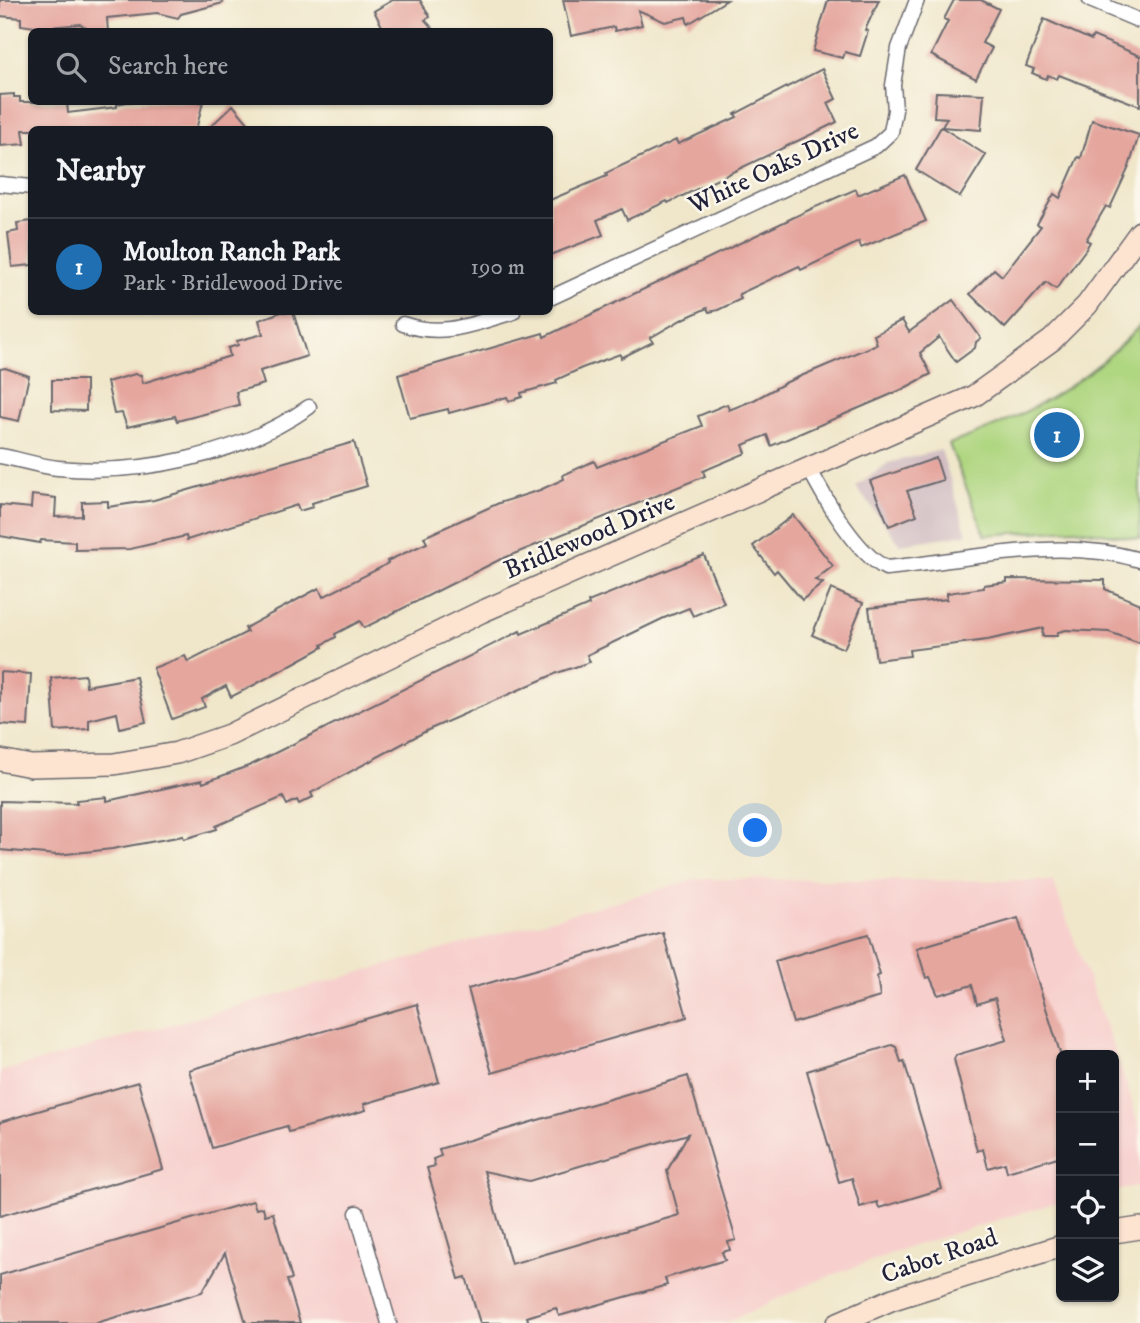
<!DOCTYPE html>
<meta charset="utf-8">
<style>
:root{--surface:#171b24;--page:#20242c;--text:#f1f3f6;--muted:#9ea1a6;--line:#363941;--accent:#1f6fb2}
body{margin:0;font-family:"IM FELL DW Pica",serif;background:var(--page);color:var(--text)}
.controls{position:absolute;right:21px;bottom:21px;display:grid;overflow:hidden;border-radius:10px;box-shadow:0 2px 5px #0004}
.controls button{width:63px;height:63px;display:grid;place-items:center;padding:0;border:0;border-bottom:2px solid var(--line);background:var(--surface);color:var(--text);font:35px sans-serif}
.you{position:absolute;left:756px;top:831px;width:24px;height:24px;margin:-18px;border:5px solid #fff;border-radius:50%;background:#1a73e8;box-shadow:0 0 0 10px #1a73e833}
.badge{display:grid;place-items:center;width:46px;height:46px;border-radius:50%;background:var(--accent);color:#fff;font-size:23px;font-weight:700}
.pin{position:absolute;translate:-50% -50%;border:4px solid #fff;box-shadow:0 2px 7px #0006}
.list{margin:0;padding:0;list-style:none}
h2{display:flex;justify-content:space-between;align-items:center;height:91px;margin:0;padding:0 28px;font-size:30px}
h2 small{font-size:23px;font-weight:400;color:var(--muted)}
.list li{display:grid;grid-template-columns:46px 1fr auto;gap:21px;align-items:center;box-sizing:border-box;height:98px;padding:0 28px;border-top:2px solid var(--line)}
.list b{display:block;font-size:26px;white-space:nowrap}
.list p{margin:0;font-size:23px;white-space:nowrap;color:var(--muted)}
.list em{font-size:23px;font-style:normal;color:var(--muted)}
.icon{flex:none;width:38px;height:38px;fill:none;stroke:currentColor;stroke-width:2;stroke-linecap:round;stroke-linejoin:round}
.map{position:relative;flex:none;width:1140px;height:1323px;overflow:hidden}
.search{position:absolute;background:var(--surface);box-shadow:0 2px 5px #0004;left:28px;top:28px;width:525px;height:77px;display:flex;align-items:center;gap:18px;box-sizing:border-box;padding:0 24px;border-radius:10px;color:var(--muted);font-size:26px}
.panel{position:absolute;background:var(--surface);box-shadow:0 2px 5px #0004;left:28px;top:126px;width:525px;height:189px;border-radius:10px}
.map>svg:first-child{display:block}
.built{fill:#f7d0cd}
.industrial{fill:#d2bec3}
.green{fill:#afd680;stroke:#687c5e;stroke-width:2}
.building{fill:#e5a69e;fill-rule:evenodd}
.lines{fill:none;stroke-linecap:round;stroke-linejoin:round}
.street-casing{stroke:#6a676d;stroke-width:17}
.secondary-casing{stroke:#6a676d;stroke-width:24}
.street{stroke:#fff;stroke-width:14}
.secondary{stroke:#fde4d1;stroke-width:21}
.labels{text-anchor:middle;stroke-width:5;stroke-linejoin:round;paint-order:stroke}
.street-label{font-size:26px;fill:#22223b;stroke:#fbf7ec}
</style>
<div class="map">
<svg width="1140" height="1323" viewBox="0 0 1140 1323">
<rect width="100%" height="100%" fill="#fbf7ec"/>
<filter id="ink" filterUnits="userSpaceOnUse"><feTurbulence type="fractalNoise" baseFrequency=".0143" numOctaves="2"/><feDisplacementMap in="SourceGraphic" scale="14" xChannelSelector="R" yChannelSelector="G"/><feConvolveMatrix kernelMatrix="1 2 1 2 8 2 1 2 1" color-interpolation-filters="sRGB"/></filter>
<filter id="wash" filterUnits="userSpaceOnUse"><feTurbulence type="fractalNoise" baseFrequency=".00686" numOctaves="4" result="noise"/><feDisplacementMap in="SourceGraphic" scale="28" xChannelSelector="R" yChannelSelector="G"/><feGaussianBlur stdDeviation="1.57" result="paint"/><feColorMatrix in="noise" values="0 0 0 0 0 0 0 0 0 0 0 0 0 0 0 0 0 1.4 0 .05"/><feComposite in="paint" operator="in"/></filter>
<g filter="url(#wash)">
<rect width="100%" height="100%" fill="#f0e7cb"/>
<polygon class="built" points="697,879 1053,881 1128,1088 1140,1131 1140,1186 1114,1191 1114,1055 1061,1055 1061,1201 903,1249 814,1282 725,1323 0,1323 0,1072"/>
<polygon class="industrial" points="941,450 967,534 900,544 856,487 888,463"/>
<path class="green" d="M1140 325V539L1075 529 985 535 949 444C1023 418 1087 384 1140 325Z"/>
<g id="blocks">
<g class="building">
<polygon points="0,0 223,0 223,3 181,14 178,18 157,13 107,18 108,32 93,32 80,24 41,28 21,25 21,18 0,16"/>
<polygon points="393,0 420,0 430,17 425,20 436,32 385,32 374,11"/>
<polygon points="563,0 727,0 688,24 686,17 665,22 638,10 642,25 615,31 614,27 571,36"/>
<polygon points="828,0 879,0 865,30 868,31 860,56 845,52 843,58 813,51"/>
<polygon points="954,0 981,0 999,9 982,43 992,48 976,79 931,55 948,21 944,19"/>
<polygon points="1044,19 1091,40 1093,36 1140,56 1140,106 1059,75 1057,79 1048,75 1046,79 1032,73 1034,69 1026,66"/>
<polygon points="822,69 836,99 828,103 837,122 668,203 667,201 627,220 622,209 597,220 603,235 550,255 550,200 607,176 606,173 676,140 678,144 737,117 735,114"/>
<polygon points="936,92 984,94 981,130 942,127 947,118 934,117"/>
<polygon points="14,94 14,97 20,97 20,102 67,102 68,113 117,107 117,104 127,102 203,102 196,130 23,130 25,144 0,146 0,95"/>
<polygon points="233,105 254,130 207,130"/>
<polygon points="1092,120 1139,135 1129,167 1110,208 1106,206 1086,240 1090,242 1086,249 1056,289 1046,282 1005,328 970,294 994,269 1002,276 1041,226 1037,224 1054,194 1060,198 1078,157 1081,158"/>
<polygon points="941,127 986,155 960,197 916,170"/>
<polygon points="905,175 926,221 861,248 859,242 801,270 799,266 739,294 741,299 718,310 709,312 707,308 681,320 650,338 653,342 621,358 620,354 582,368 556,380 557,383 521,393 522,397 509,401 507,397 449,413 448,409 410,418 398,375 543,333 544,337 811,209 856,189 858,195"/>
<polygon points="32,221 32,265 12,267 8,233 18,231 17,223"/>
<polygon points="953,300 981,338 976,342 975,348 956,362 939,337 920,353 931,374 901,390 771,446 767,435 743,445 746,453 703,471 705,476 499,560 364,628 360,621 335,634 336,637 322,645 323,647 256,684 231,697 226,686 202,699 205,707 172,719 153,668 185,656 188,662 247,632 245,628 319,588 323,597 380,568 388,563 387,561 427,543 424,537 499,503 540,490 564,479 563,475 594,461 597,467 702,426 698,416 727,404 729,410 754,400 787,382 877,344 874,335 902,320 909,332"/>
<polygon points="281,312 293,312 307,356 260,371 264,384 236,392 239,405 177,421 175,416 127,427 122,413 114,414 107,382 135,374 141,375 143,383 230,356 228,348 238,345 237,341 263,334 259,320"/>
<polygon points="5,368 29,376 19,421 0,417 0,369"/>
<polygon points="52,380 86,380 86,411 52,410"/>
<polygon points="354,442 367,486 312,503 313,507 299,511 297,505 187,540 186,536 130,549 75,550 75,542 41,540 40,543 0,536 0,505 31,508 32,495 56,498 55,517 82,516 82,502 108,501 108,507 154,500"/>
<polygon points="936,458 943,480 907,491 917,515 889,526 870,481"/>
<polygon points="793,515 833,566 815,580 823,583 802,600 777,570 774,573 753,546"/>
<polygon points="704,555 724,603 693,616 689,608 664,618 587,655 590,662 557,673 428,730 318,789 311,793 313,797 299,804 297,800 287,805 283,797 216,826 217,829 184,839 183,836 112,849 57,855 0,850 0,801 77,803 76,800 107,797 107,801 202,780 203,783 251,765 520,631 521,634 547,623 589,605 588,602"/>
<polygon points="1007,579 1105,580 1105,589 1140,604 1140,643 1109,632 1066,630 1058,632 1057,636 1042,636 1043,628 987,640 909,650 910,656 876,660 869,608 947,599 947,593 984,588 984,585 1007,582"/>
<polygon points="831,589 863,603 844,649 812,635"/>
<polygon points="0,672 31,674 28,726 0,724"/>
<polygon points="85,675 86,686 136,677 146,722 120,728 117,713 89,720 89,729 55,731 51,678"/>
<polygon points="1018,918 1061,1056 1061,1156 1007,1172 1005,1163 988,1168 983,1149 977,1151 954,1059 956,1055 1007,1040 995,998 977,1004 972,985 938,995 930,977 926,978 917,948"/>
<polygon points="663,933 687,1017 492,1073 468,989"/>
<polygon points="868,934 880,975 877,976 880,997 793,1023 775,961"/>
<polygon points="417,1004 439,1082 364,1104 366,1110 289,1132 287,1126 212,1148 189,1070"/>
<polygon points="892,1045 896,1047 901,1062 904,1061 942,1189 879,1208 877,1202 860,1207 852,1178 839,1182 807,1071"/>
<path d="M688 1076 736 1240 728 1242 730 1250 722 1252 725 1260 665 1278 667 1285 559 1316 556 1308 527 1317 529 1323H480L466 1277 459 1279 427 1168 435 1166 433 1159 441 1156 439 1149ZM688 1134 667 1171 679 1215 511 1264 484 1171 529 1181Z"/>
<polygon points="138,1082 163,1169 0,1216 0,1122"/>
<polygon points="253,1201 256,1209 263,1207 265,1215 273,1213 292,1279 287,1280 300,1323 246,1323 225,1253 202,1292 96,1323 0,1323 0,1275"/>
</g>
</g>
</g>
<g filter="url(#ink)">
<use href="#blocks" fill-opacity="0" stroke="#6a676d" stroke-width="2"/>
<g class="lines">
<g class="street-casing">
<g id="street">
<polyline points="1090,0 1140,21"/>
<polyline points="0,184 32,187"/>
<polyline points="550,298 876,146 891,132 895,110 893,85 899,48 917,0"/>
<path d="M403 324C443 338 473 324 513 312"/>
<path d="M0 456C19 459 38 466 58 468 141 476 240 455 309 407"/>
<path d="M810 470C825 499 857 554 886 568 970 560 1056 536 1140 560"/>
<polyline points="357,1213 389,1323"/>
</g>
</g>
<g class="secondary-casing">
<g id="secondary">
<polyline points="0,760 31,766 114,764 177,753 229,735 481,612 974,396 1052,340 1087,305 1140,232"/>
<polyline points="1114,1232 1140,1228"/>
<polyline points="838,1323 893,1299 1061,1246"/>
</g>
</g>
<use href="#street" class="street"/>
<use href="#secondary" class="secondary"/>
</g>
</g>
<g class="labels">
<g class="street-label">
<text transform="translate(773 167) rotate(-25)" y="9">White Oaks Drive</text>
<text transform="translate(589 535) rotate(-23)" y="9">Bridlewood Drive</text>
<text transform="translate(939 1255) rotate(-19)" y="9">Cabot Road</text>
</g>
</g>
</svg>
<div class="controls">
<button>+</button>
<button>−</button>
<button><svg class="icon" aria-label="locate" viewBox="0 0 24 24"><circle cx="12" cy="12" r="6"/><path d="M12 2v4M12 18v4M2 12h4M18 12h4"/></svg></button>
<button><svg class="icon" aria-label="layers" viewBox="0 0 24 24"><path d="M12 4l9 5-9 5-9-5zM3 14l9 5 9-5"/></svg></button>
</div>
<div class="you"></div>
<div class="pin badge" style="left:1057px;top:435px">1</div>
<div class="search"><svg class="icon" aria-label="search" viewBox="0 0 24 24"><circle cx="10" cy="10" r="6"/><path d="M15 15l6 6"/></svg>Search here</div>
<section class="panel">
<h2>Nearby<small></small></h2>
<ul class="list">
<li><span class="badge">1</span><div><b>Moulton Ranch Park</b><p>Park · Bridlewood Drive</p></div><em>190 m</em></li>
</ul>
</section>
</div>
